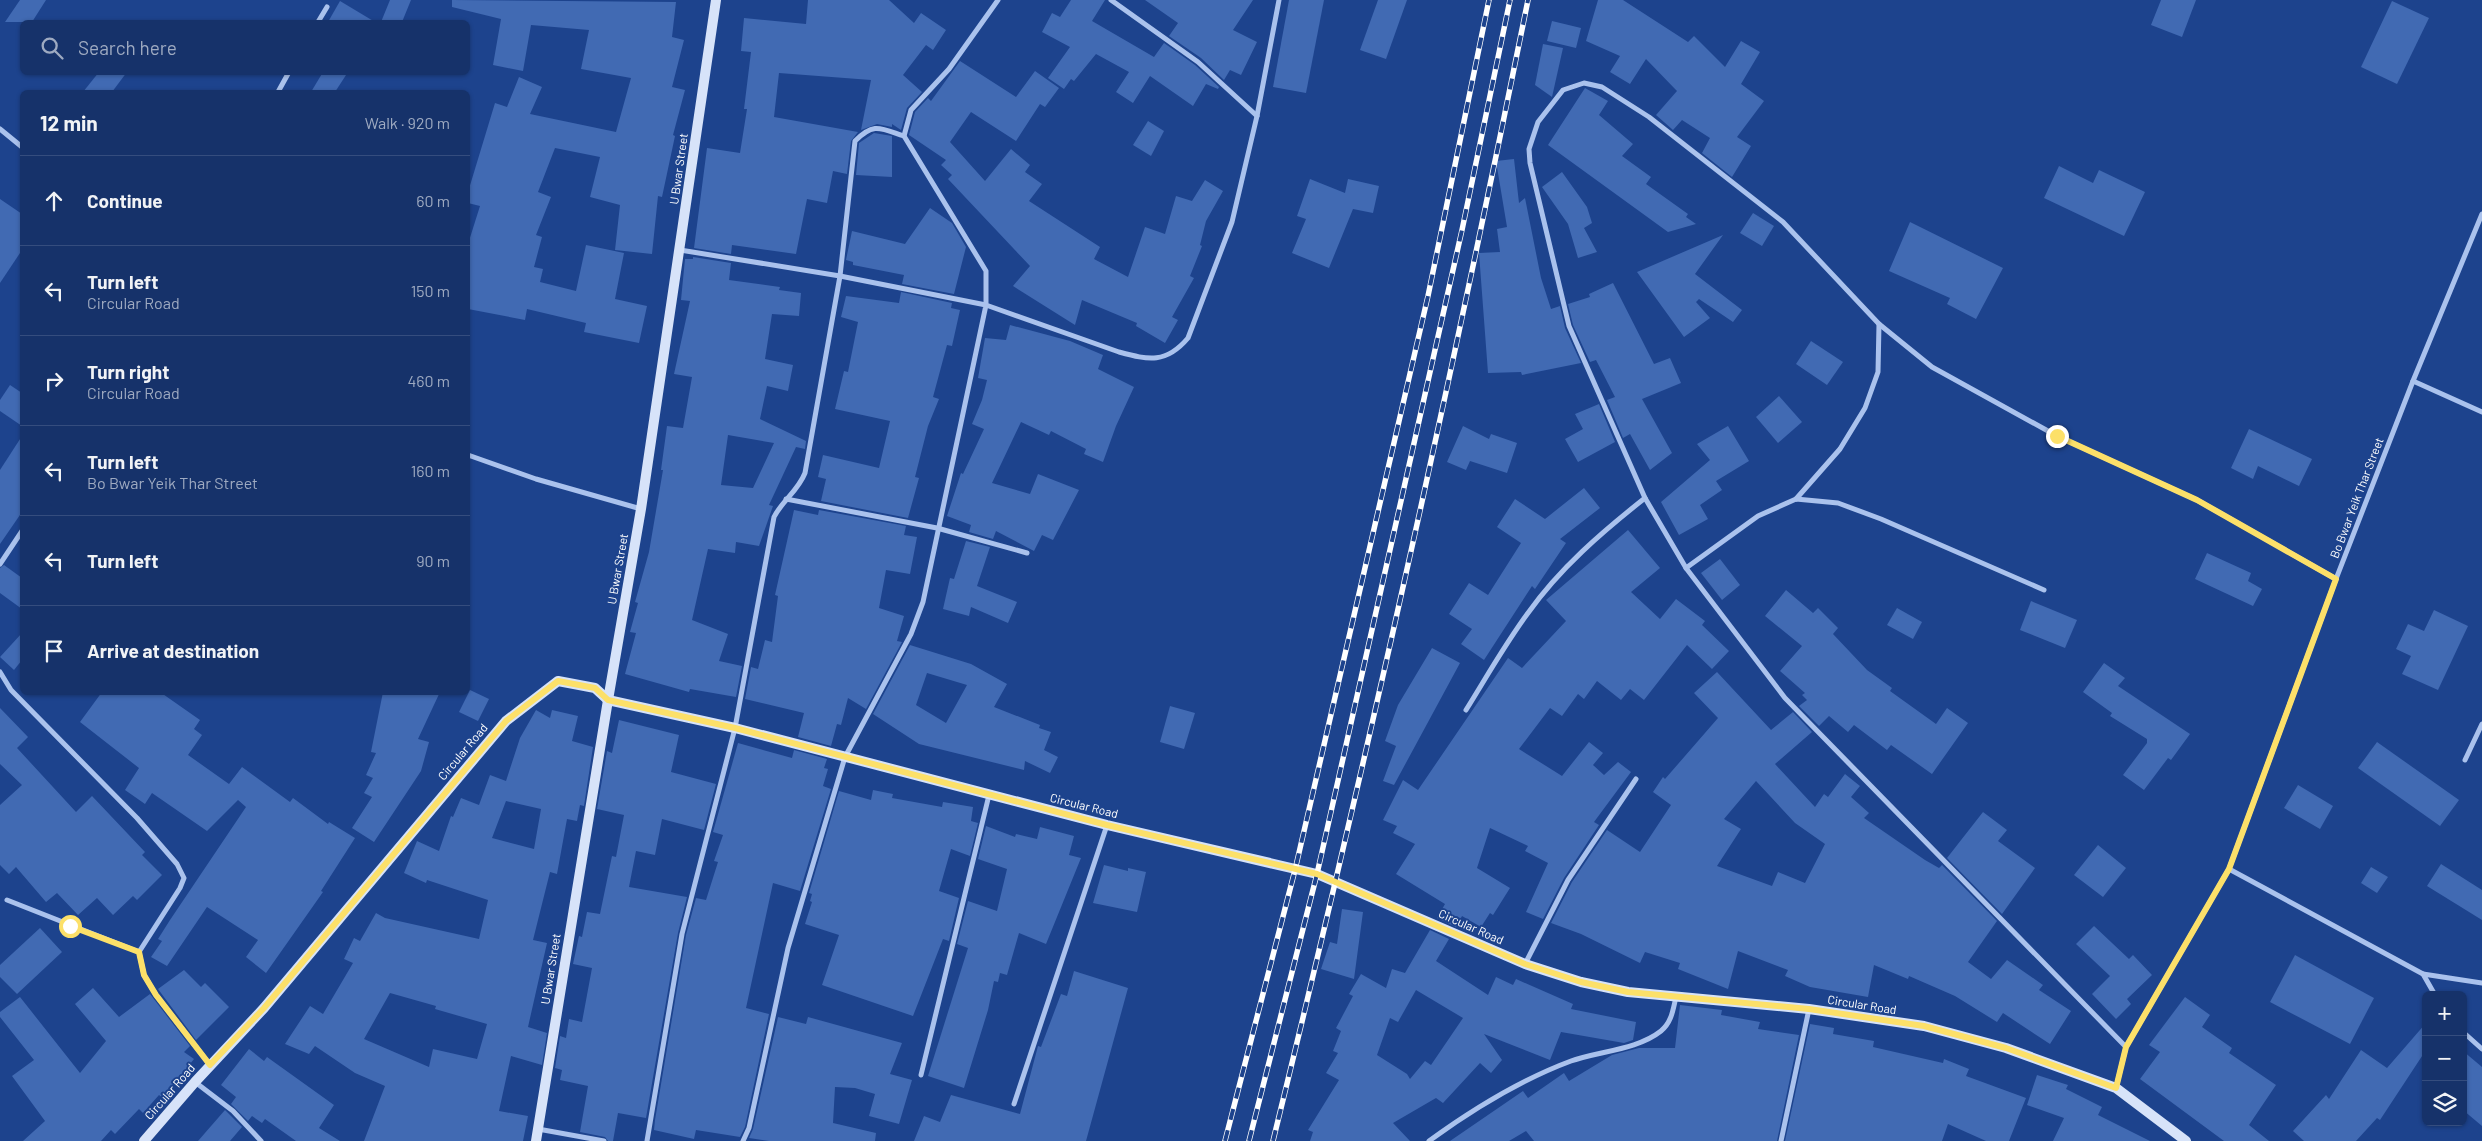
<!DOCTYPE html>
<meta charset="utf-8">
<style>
:root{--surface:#16326a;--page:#233e72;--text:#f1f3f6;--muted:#9eaac1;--line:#354d7e}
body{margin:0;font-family:Barlow,sans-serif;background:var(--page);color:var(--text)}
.controls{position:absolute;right:15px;bottom:15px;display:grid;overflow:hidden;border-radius:8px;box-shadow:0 1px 4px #0004}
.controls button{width:45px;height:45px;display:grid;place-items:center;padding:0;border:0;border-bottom:1px solid var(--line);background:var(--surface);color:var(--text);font:25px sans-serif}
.stop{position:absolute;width:15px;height:15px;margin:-11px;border:4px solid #fce069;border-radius:50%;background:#fff}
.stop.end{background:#fce069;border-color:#fff;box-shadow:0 1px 5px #0008}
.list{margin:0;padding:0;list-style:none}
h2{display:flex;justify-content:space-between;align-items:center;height:65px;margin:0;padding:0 20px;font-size:21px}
h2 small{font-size:16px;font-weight:400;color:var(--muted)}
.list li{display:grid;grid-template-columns:32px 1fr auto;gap:15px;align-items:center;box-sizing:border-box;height:90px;padding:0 20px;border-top:1px solid var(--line)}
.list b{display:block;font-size:19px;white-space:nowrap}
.list p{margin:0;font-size:16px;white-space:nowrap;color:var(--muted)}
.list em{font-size:16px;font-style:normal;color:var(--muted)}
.icon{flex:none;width:28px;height:28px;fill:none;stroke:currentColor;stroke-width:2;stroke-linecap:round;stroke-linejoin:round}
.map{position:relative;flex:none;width:2482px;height:1141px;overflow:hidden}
.search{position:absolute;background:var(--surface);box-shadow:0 1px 4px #0004;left:20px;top:20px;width:450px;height:55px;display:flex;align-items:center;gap:12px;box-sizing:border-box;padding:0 18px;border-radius:8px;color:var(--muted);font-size:19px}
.panel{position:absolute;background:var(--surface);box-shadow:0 1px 4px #0004;left:20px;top:90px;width:450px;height:605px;border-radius:8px}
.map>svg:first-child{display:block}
.building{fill:#416ab3;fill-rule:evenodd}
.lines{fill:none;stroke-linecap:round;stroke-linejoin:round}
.street{stroke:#aac2ed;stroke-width:5}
.secondary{stroke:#d7e3f9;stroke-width:10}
.rail-casing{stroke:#fff;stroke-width:5.5}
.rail{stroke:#1d438d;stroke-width:4;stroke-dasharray:11;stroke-linecap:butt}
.route{stroke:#fce069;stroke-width:6}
.labels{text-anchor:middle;stroke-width:4;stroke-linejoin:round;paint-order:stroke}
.street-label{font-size:12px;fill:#fff;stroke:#1d438d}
</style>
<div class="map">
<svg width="2482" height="1141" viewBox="0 0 2482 1141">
<rect width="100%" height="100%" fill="#1d438d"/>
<g class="building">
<polygon points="20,0 46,0 32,22 5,22"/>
<polygon points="390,0 411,0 402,22 381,22"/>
<polygon points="452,0 676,2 672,37 684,40 672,87 685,90 673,135 675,136 662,197 658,196 652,254 615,250 620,205 590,197 600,157 555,148 538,192 551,197 536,235 542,237 534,267 543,269 540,282 576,291 586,245 624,253 615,299 647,306 639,343 584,332 586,323 527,309 525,320 468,309 468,244 480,206 468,203 468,192 495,103 507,107 519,77 542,87 530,114 616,132 631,78 581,69 589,30 531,25 523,71 493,65 501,19 452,7"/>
<polygon points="808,0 889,0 914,23 921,13 946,30 933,50 926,45 903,75 922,92 907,108 901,130 892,124 892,127 877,124 861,130 871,80 779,73 774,117 858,132 851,141 847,174 833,171 827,203 807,199 796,254 732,245 731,254 694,248 707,148 740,153 747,109 744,109 751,52 741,51 744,18 806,24"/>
<polygon points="1071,0 1105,0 1092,21 1154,57 1164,43 1195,65 1219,87 1218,89 1206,84 1193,106 1150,76 1133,103 1116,92 1129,72 1096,54 1074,81 1071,79 1064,89 1048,78 1070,47 1042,32 1052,13 1060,17"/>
<polygon points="1145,0 1253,0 1233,30 1257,42 1241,75 1230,70 1224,80 1201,58 1169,36 1178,23"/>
<polygon points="1289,0 1324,0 1306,93 1273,87"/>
<polygon points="1378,0 1407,0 1386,59 1360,50"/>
<polygon points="1598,0 1623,0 1688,42 1694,36 1725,67 1741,41 1760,52 1741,84 1764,101 1737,137 1751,146 1732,177 1702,153 1710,138 1682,120 1673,130 1656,115 1677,91 1646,59 1630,84 1610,72 1620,56 1586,41"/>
<polygon points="2161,0 2196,0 2182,37 2151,25"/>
<polygon points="340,1 375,22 328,22"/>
<polygon points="2392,1 2429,18 2397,84 2361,67"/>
<polygon points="1552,21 1581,28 1576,48 1547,41"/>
<polygon points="1543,44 1563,48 1552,97 1535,85"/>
<polygon points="960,61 1016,97 1035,71 1059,88 1045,107 1040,104 1016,141 971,112 950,142 985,181 1011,149 1030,165 1025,172 1042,184 1029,201 1100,247 1094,259 1128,277 1145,227 1165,234 1176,196 1192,201 1205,180 1223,191 1206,221 1200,245 1202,246 1190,276 1194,278 1172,317 1178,320 1165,343 1136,326 1137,323 1082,300 1075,325 1013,286 1030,266 948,179 952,175 941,165 946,160 909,135 915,112 928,98 931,101"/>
<polygon points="99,72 127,72 112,92 83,92"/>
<polygon points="323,72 348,72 335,92 311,92"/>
<polygon points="1585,88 1608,101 1599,115 1633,144 1622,156 1651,177 1646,184 1688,214 1686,217 1696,224 1668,232 1548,145"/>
<polygon points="1148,121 1164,131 1151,156 1133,145"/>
<polygon points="874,133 892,136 892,177 856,175 859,143"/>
<polygon points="1514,159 1519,203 1525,198 1541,278 1551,309 1560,306 1565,328 1581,363 1522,375 1521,372 1488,373 1479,253 1500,252 1497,229 1507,227 1496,161"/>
<polygon points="2059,166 2093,183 2099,170 2145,192 2124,236 2044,198"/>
<polygon points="1562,172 1587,207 1592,223 1584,228 1597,252 1578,258 1568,224 1542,187"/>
<polygon points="1310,179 1345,193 1348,179 1379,186 1373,213 1353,209 1329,268 1292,253 1306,219 1297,216"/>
<polygon points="0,199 22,214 22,250 0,283"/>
<polygon points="930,208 952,223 966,247 954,294 902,284 904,275 853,265 853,262 846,260 852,231 905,244"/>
<polygon points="1753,213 1774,226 1762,246 1740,233"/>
<polygon points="1910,222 2003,268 1976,319 1947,304 1950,298 1889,271"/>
<polygon points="1723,235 1695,274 1742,310 1733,322 1699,299 1696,302 1710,318 1684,337 1637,272"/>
<path d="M693 257 731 263 729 280 780 287 779 290 801 293 799 316 772 314 765 359 793 365 788 391 767 386 760 419 806 441 805 449 796 447 769 505 773 506 759 546 736 542 735 553 708 549 692 620 728 634 719 661 742 666 736 697 690 689 689 692 625 674 636 633 630 632 638 603 635 602 649 552 663 470H661L667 426 683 428 692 377 674 374 690 301 681 300 685 259H693ZM728 435 774 443 753 488 721 485Z"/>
<polygon points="1613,283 1654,364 1670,358 1681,383 1642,399 1672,453 1650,470 1630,434 1623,438 1607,400 1615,397 1596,360 1590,362 1573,325 1568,304 1590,297 1589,294"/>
<polygon points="901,292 952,303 951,308 960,310 952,346 947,345 933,397 939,399 928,426 915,477 919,478 908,518 821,501 826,479 818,477 823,455 879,468 890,421 835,409 844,371 848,372 858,322 841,317 846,296 899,303"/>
<polygon points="1010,325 1070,341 1103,355 1098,369 1134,387 1116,426 1103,462 1084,454 1086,449 1051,431 1049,435 1021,422 992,483 1030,494 1038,474 1079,490 1053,540 1042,535 1034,551 996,531 993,539 969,532 971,525 947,516 961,473 963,474 984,429 972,424 982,400 987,380 978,378 985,338 1006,340"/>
<polygon points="1811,341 1843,362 1827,385 1796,364"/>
<polygon points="10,385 22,393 22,426 0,411 0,400"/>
<polygon points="1779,396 1802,422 1778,443 1756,417"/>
<polygon points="1599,404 1615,442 1578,462 1565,439 1583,429 1575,414"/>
<polygon points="1463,426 1489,439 1491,434 1517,443 1507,473 1470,461 1466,470 1447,462"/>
<polygon points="1728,426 1749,461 1716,481 1722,490 1700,505 1708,519 1679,535 1661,502 1710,460 1697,444"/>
<polygon points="2249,429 2312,459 2299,486 2258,466 2253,479 2231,468"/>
<polygon points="22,436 22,512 0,544 0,470"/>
<polygon points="1584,488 1600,508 1560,539 1566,543 1535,589 1532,586 1484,660 1461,644 1472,629 1449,614 1469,583 1488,595 1521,543 1497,527 1515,499 1545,519"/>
<polygon points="794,510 818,515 819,510 906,526 904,535 917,537 910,574 886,570 879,608 904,616 897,641 902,642 866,709 848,698 841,725 837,724 831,746 798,737 804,713 745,699 751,667 758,669 765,640 772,642 778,596 775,595"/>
<polygon points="1628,530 1660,568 1631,592 1660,619 1676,599 1705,621 1702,625 1729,651 1712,669 1687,645 1644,700 1630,689 1621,700 1597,681 1584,699 1578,694 1562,716 1550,708 1519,749 1562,776 1589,742 1603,753 1593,765 1604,775 1618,762 1631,772 1594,822 1599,825 1564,878 1543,919 1526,912 1548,863 1525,851 1528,846 1490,828 1477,868 1510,888 1493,915 1490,913 1481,927 1462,916 1456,927 1437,918 1445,904 1396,874 1415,844 1393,833 1397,826 1383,820 1403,780 1418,790 1508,658 1522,668 1566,621 1546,600"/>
<polygon points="966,541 990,547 977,586 1017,602 1008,623 971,607 969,616 943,609 950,578 954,579"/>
<polygon points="2207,553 2251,573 2248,581 2262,589 2253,606 2195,579"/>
<polygon points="1720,559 1740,585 1722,600 1701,573"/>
<polygon points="4,565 22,578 22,609 0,593 0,568"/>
<polygon points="1786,590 1813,613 1818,608 1838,628 1833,634 1867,670 1892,688 1890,691 1936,724 1947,708 1968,723 1932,774 1891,745 1887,750 1854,725 1848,732 1829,716 1819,726 1799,706 1807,700 1802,695 1805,693 1780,671 1802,646 1765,616"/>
<polygon points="2031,601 2077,620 2065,648 2020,630"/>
<polygon points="1897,608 1922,622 1913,639 1887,625"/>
<polygon points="2434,610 2468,626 2438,690 2402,674 2411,656 2396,649 2408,624 2424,631"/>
<polygon points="22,633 22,660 14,670 0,657"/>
<path d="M910 645 971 664 1007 684 994 707 1040 725 1039 728 1051 732 1044 750 1058 757 1050 773 1025 761 1024 770 919 744 873 714ZM927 673 967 685 946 723 916 705Z"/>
<polygon points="1432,648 1460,663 1394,785 1383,781 1396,746 1385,741 1398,705"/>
<polygon points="2104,663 2125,678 2118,686 2190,734 2171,760 2168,758 2144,790 2123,775 2147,743 2147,739 2110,716 2112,713 2083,692"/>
<path d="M1717 672 1771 730 1793 712 1812 732 1775 764 1815 807 1824 794 1828 797 1845 774 1860 786 1851 797 1869 813 1864 818 1925 860 1939 868 1942 865 1997 921 1968 962 1991 979 2007 960 2043 985 2039 990 2071 1011 2050 1044 2003 1013 1997 1022 1955 996 1909 976 1908 979 1874 965 1868 997 1810 987 1785 976 1788 970 1738 951 1728 989 1678 969 1680 963 1645 952 1640 963 1581 934 1551 923 1572 882 1607 830 1640 852 1671 805 1653 792 1663 777 1665 779 1718 718 1694 693ZM1756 781 1795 823 1825 844 1805 883 1778 872 1772 886 1717 866 1741 829 1724 819Z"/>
<polygon points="470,690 489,699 478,721 459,712"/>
<polygon points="102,692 160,692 200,720 194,729 202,735 188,755 229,784 242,767 290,802 293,798 328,824 329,822 355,838 321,891 323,892 266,973 246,957 258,940 207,907 167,966 151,957 162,941 158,939 170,920 246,807 238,800 207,831 152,793 145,804 125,790 139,768 80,722"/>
<polygon points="383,692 440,692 418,739 429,742 421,771 374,842 352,828 372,797 364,793 373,778 366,775 376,753 371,752"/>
<polygon points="1170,706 1195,713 1184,749 1160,742"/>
<polygon points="0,708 28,737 17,748 76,812 92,796 145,852 142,855 162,875 137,900 133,896 113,915 97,898 78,915 57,893 46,902 16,867 9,874 0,865 0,805 22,785 0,764"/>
<path d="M536 710 550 718 552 710 578 716 572 741 593 747 584 806 580 805 577 821 567 819 557 874 550 872 533 940 547 943 528 1027 547 1033 542 1065 511 1056 499 1111 528 1116 523 1141H364L385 1086 355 1073 315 1046 309 1054 285 1044 310 1006 323 1014 353 963 344 959 354 938 360 941 376 913 385 918 479 939 488 900 427 880 426 883 404 873 417 841 439 851 451 816 453 817 461 798 479 805 490 775 506 781 520 738ZM506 801 541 809 534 849 492 838ZM390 993 436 1006 435 1009 487 1024 477 1059 433 1049 429 1067 364 1039Z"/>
<polygon points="619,720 679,735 671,772 716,784 704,830 662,819 655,855 636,851 629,887 687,897 678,933 646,1118 618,1113 613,1141 608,1141 605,1137 580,1132 588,1086 560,1080 562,1070 555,1068 560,1036 566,1038 569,1019 582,1022 592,968 573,964 579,936 582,937 587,912 600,914 612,856 616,857 624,815 597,809 607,751 612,753"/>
<polygon points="2377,742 2459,800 2440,826 2358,768"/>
<polygon points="738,743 792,758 794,750 827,759 824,768 828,769 823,786 831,789 800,891 773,883 746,1008 769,1014 745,1127 740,1137 696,1130 694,1139 654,1130 655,1120 686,935 696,898 706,900 718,862 714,861 723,835 713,832"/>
<polygon points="2298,785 2333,806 2320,829 2284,808"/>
<polygon points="873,790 893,794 892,798 942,807 943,802 973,807 971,821 978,823 970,856 951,849 939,891 959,898 949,941 943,939 913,1016 822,985 839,935 805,924 812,902 810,901 812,894 809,893 839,791 871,800"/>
<polygon points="1983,812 2007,830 1998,841 2035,868 2002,914 1947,858"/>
<polygon points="986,826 1015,837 1016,834 1037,839 1040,827 1074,836 1069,855 1081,858 1046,944 1019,933 1007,975 1000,973 998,982 994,981 988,1010 964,1088 928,1076 968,948 957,944 968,901 997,911 1007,869 978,859"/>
<polygon points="2098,845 2126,868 2103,897 2074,875"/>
<polygon points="2441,864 2482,890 2482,920 2427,886"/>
<polygon points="1104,865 1128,871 1128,868 1146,872 1137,912 1093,903"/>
<polygon points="2371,867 2388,877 2377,893 2361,883"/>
<polygon points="1342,909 1363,912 1354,979 1321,969 1330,942 1337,944"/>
<polygon points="2094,926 2129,959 2133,955 2152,975 2127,999 2131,1004 2116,1019 2092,994 2110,976 2076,944"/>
<polygon points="40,928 62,952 17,994 0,977 0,965"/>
<path d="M1430 930 1449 939 1436 961 1488 995 1496 977 1513 985 1516 979 1573 1004 1571 1009 1636 1022 1633 1040 1624 1043 1561 1032 1550 1060 1484 1034 1502 1060 1491 1073 1480 1063 1443 1103 1436 1098 1393 1123 1410 1141H1310L1313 1132 1308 1130 1339 1080 1326 1073 1338 1053 1333 1051 1341 1031 1336 1028 1353 996 1349 994 1361 974 1386 988 1392 969 1405 973ZM1416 990 1463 1018 1431 1065 1425 1061 1410 1079 1407 1074 1377 1055 1390 1018 1398 1022Z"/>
<polygon points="2295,955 2374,998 2350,1044 2270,1002"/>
<polygon points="184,970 201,987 205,983 229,1007 196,1040 158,989"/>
<polygon points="1074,971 1128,988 1086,1141 914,1141 924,1116 940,1122 951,1095 1020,1114 1038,1046 1041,1047 1061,994 1067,996"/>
<polygon points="93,988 119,1017 150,994 190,1046 184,1052 194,1059 163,1098 159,1095 143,1113 139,1109 115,1134 111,1130 101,1141 23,1141 45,1121 12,1076 34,1060 0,1017 0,1012 20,997 80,1073 106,1041 75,1004"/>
<polygon points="2185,997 2210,1015 2202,1027 2232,1048 2229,1053 2276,1085 2249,1125 2269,1141 2224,1141 2140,1079 2160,1052 2149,1045"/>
<polygon points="1680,1005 1722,1010 1721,1015 1760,1022 1758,1029 1799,1035 1777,1141 1534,1141 1526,1131 1509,1141 1450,1141 1523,1091 1528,1098 1564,1073 1569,1081 1612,1055 1639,1048 1675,1048"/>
<polygon points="778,1017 806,1024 808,1017 902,1043 890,1074 912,1080 899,1124 869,1116 875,1094 855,1088 835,1087 833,1123 876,1133 875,1141 769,1141 749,1138 753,1129"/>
<polygon points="2426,1023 2426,1050 2380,1120 2377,1118 2356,1141 2304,1141 2293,1131 2326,1095 2329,1099 2361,1050 2387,1068"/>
<polygon points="1810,1024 1834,1028 1833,1034 1874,1041 1873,1047 1943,1063 1944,1059 1969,1069 1966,1076 2026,1098 2009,1141 1986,1141 1948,1124 1942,1141 1785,1141"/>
<polygon points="249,1049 264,1061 267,1057 334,1105 319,1128 340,1141 296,1141 265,1119 262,1123 252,1116 248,1121 231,1104 236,1097 221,1085"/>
<polygon points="2463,1051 2482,1067 2482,1126 2463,1110"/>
<polygon points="2037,1075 2068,1085 2066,1089 2102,1107 2098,1115 2150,1141 2053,1141 2064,1118 2027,1105"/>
<polygon points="225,1110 242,1127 230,1141 198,1141"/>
</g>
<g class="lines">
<g class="street">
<path d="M998 0 949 69 911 110 904 136 986 271V305L1119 352C1149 360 1166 364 1188 338L1232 222 1257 116 1279 0"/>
<polyline points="1111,0 1198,62 1257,116"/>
<polyline points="318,22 327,7"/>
<polyline points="278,92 289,72"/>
<polyline points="0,129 22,147"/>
<polyline points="680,250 840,276 986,305 923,602 911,634 845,757 788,948 749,1128 743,1141"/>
<polyline points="2413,381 2482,412"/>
<polyline points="468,455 536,479 641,509"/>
<polyline points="786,499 937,528 1027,553"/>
<polyline points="1796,499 1840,449 1865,408 1878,372 1879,324"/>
<polyline points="0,564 22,531"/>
<polyline points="1686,568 1758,516 1796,499 1838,503 1881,519 2044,590"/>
<polyline points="0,672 11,690 137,818 177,864 184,878 180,888 139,952 144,975 156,995 210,1065"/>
<path d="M1466 710C1486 678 1505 644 1528 613 1560 568 1602 532 1645 498"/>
<polyline points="2465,760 2482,724"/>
<polyline points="2229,869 2423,974 2435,995"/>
<polyline points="7,900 139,952"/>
<polyline points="1525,964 1568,880 1636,779"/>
<polyline points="2423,974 2482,983"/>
<polyline points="2463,1032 2482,1049"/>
<polyline points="2126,1047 1785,698 1686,568 1645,498 1569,326 1530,163 1529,149 1538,122 1563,90 1584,83 1602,87 1649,117 1783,222 1879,324 1932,367 2057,436 2197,500 2336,579"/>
<polyline points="921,1075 989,795"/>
<polyline points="195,1082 233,1111 261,1141"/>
<polyline points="2116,1088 2126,1047 2229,869 2336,579 2413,381 2482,214"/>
<polyline points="1014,1104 1107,825"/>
<polyline points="538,1129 604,1141"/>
<path d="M647 1141 682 934 735 728 774 517C782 501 798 491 805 473L840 276 855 141C874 122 880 128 904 136"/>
<path d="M1429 1141C1473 1109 1520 1080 1571 1061 1599 1051 1637 1050 1661 1031 1672 1022 1673 1009 1676 997"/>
<polyline points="1781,1141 1809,1009"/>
</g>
<g class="secondary">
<polyline points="144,1141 195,1082 264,1008 506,721 558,681 595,688 608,700 735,728 1107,825 1317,874 1525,964 1581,982 1628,992 1809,1009 1924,1026 2006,1048 2116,1088 2186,1141"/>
<polyline points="536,1141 608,700 641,509 716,0"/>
</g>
<g class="rail-casing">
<g id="rail">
<polyline points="1225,1141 1295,870 1428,296 1489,0"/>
<polyline points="1249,1141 1317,874 1462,230 1510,0"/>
<path d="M1273 1141C1366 762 1451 382 1528 0"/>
</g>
</g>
<use href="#rail" class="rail"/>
</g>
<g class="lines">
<polyline class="route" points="70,926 139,952 144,975 156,995 210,1065 264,1008 506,721 558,681 595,688 608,700 735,728 1107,825 1317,874 1525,964 1581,982 1628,992 1809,1009 1924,1026 2006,1048 2116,1088 2126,1047 2229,869 2336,579 2197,500 2057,436"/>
</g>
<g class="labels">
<g class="street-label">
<text transform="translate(679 169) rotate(-82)" y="4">U Bwar Street</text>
<text transform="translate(2357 498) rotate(-69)" y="4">Bo Bwar Yeik Thar Street</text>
<text transform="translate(618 569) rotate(-80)" y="4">U Bwar Street</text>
<text transform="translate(463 752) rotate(-50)" y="4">Circular Road</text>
<text transform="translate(1084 806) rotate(14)" y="4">Circular Road</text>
<text transform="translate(1471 927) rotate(24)" y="4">Circular Road</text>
<text transform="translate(551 969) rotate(-81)" y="4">U Bwar Street</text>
<text transform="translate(1862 1005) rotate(9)" y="4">Circular Road</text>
<text transform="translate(170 1092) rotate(-49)" y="4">Circular Road</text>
</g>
</g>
</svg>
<div class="controls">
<button>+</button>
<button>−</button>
<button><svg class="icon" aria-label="layers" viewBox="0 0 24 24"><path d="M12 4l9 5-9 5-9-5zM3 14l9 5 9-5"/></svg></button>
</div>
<div class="stop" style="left:70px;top:926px"></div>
<div class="stop end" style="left:2057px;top:436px"></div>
<div class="search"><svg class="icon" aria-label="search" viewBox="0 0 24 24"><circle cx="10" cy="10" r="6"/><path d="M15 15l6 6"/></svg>Search here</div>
<section class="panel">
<h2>12 min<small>Walk · 920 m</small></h2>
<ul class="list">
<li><svg class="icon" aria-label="ahead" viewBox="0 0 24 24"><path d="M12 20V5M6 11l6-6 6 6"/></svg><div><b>Continue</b></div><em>60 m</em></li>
<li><svg class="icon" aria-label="left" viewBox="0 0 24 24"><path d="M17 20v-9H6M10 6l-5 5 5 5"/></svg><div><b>Turn left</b><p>Circular Road</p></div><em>150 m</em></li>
<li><svg class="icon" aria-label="right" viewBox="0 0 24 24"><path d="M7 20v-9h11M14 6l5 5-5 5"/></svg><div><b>Turn right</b><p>Circular Road</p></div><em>460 m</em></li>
<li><svg class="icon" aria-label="left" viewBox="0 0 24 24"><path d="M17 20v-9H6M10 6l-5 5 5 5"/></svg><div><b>Turn left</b><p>Bo Bwar Yeik Thar Street</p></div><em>160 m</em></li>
<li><svg class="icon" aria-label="left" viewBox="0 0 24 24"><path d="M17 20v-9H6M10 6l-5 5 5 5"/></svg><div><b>Turn left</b></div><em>90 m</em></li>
<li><svg class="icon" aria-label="arrive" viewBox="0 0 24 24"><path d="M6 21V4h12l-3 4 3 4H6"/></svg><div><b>Arrive at destination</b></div></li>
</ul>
</section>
</div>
